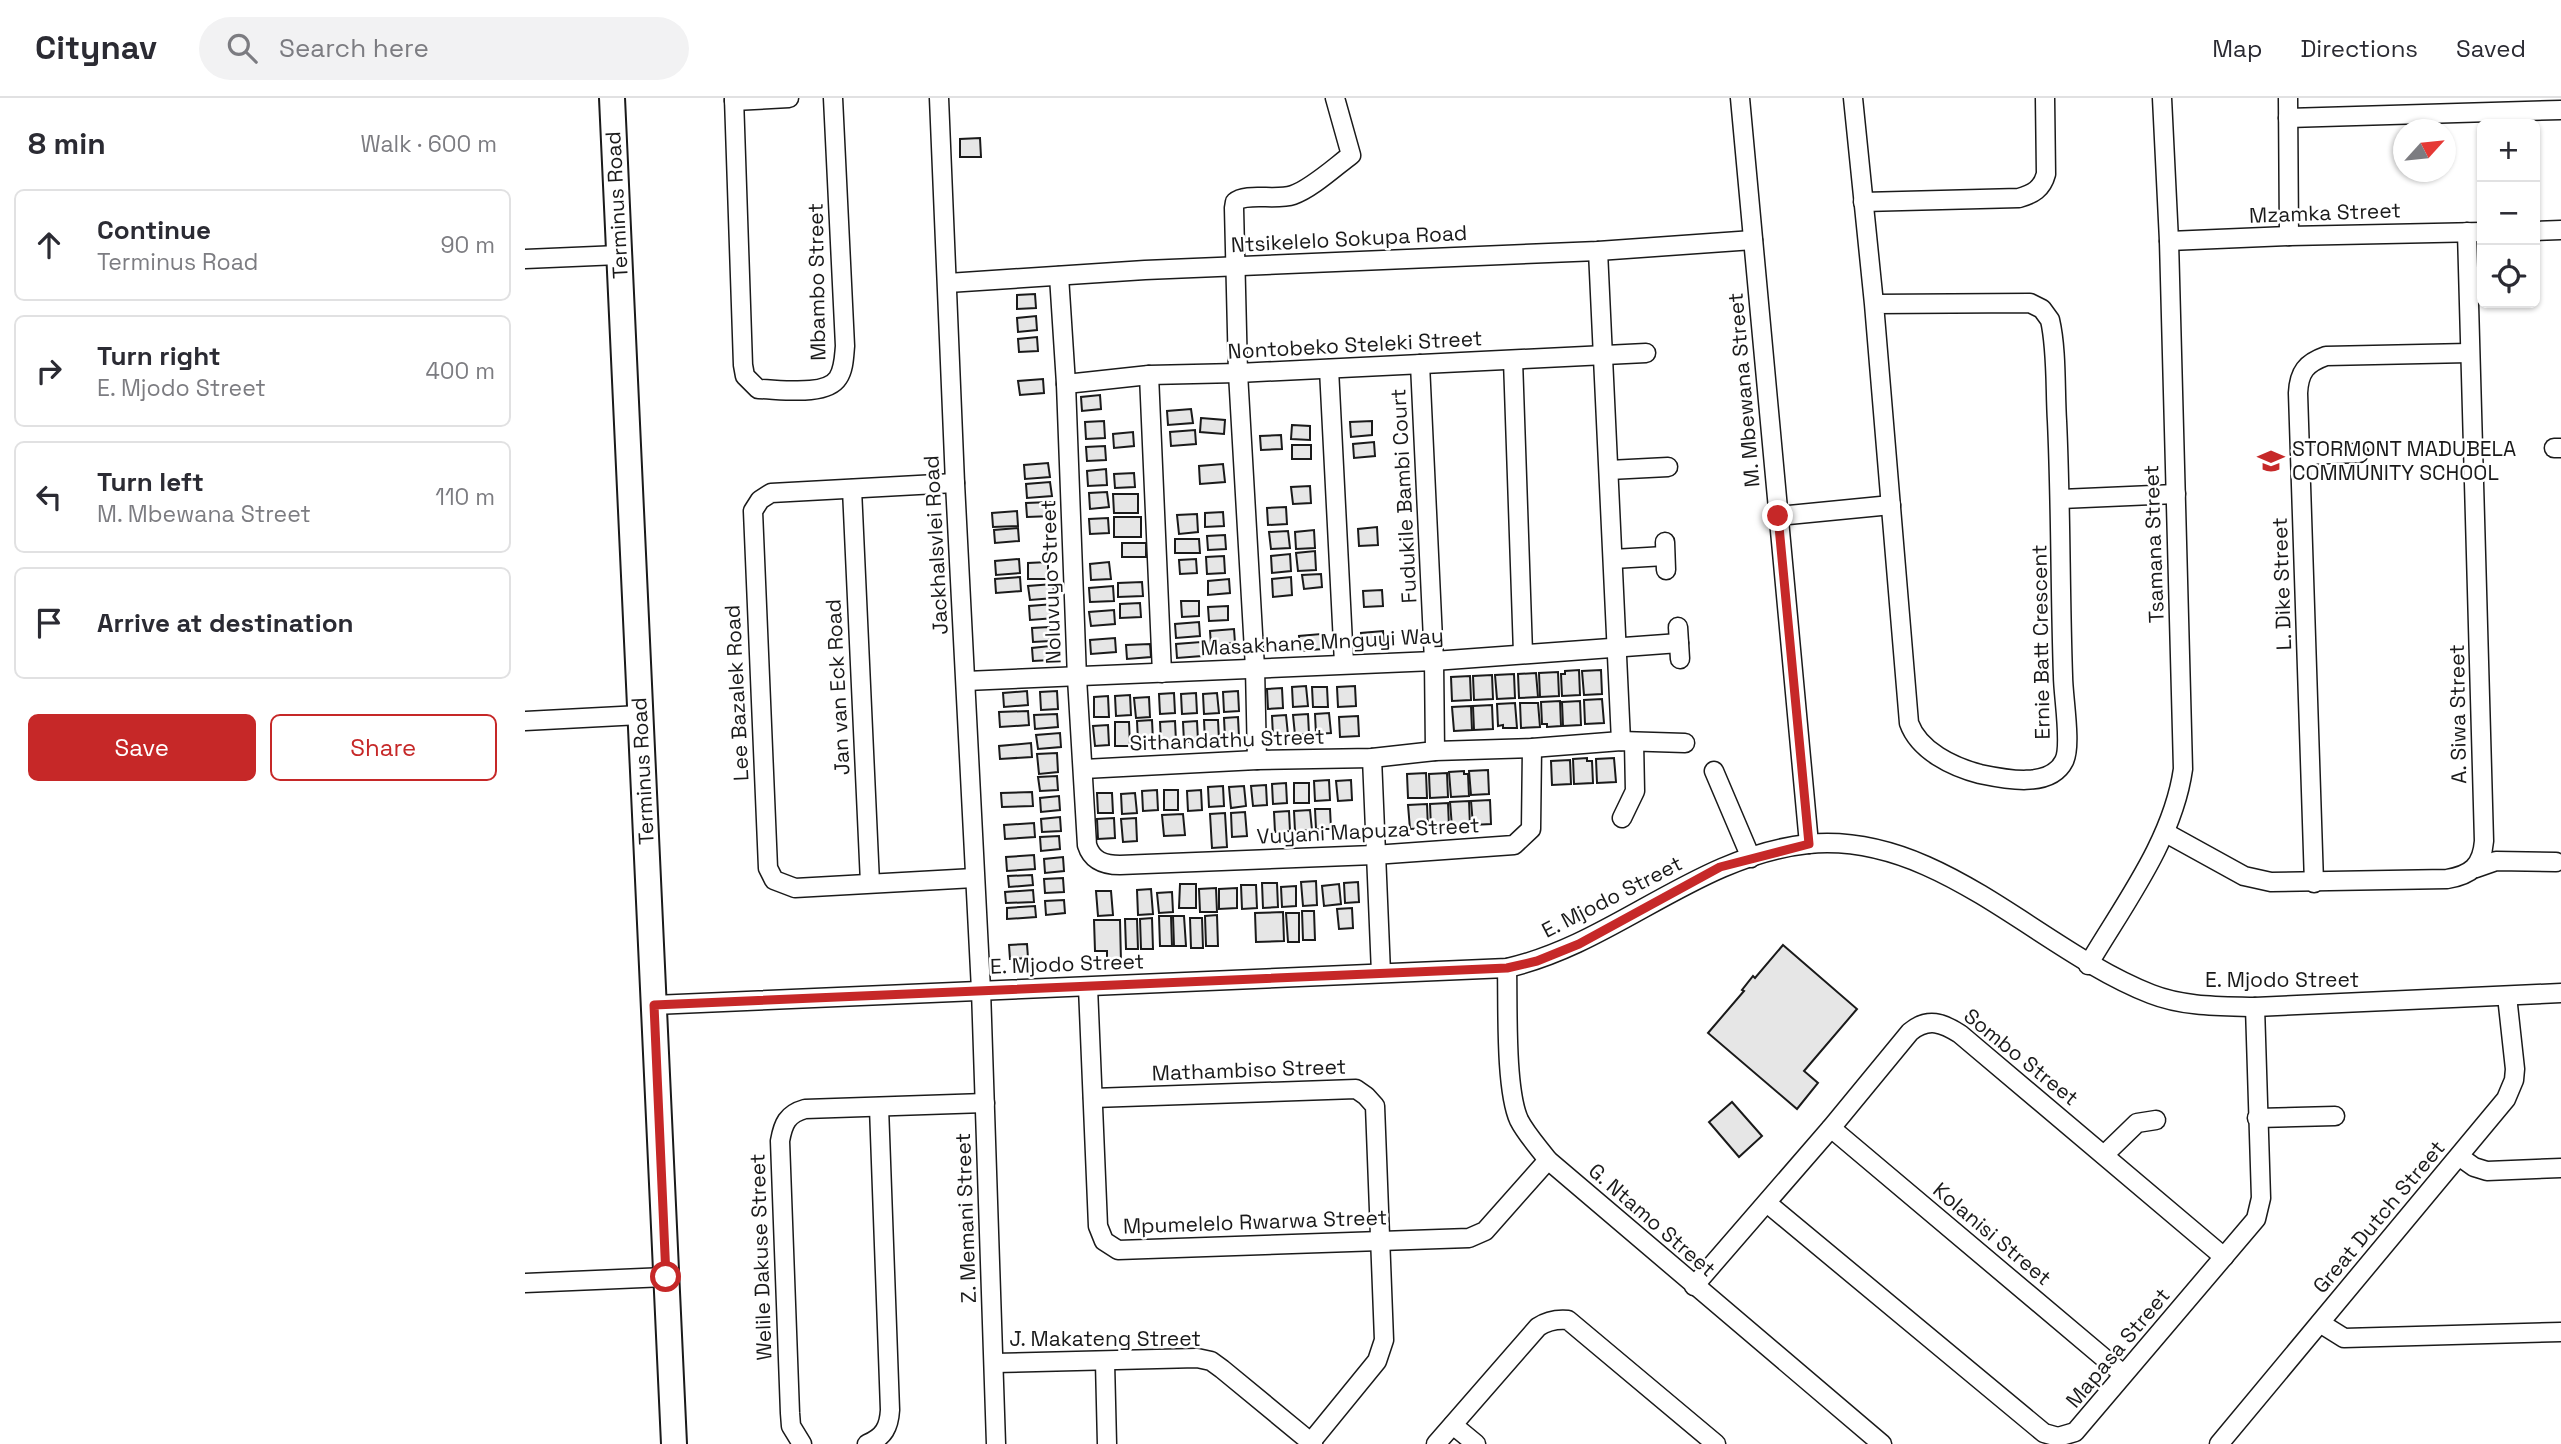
<!DOCTYPE html>
<meta charset="utf-8">
<style>
:root{--surface:#fff;--page:#f2f2f3;--text:#2b2b33;--muted:#7c7c81;--line:#e1e1e2;--accent:#c62828}
body{margin:0;font-family:"Space Grotesk",sans-serif;background:var(--page);color:var(--text)}
.controls{position:absolute;right:21px;top:21px;display:grid;overflow:hidden;border-radius:10px;box-shadow:0 2px 5px #0004}
.controls button{width:63px;height:63px;display:grid;place-items:center;padding:0;border:0;border-bottom:2px solid var(--line);background:var(--surface);color:var(--text);font:35px sans-serif}
.compass{position:absolute;left:1868px;top:21px;width:63px;height:63px;border-radius:50%;background:var(--surface);box-shadow:0 2px 5px #0004;rotate:63deg}
.stop{position:absolute;width:21px;height:21px;margin:-16px;border:5px solid #c62828;border-radius:50%;background:#fff}
.stop.end{background:#c62828;border-color:#fff;box-shadow:0 2px 7px #0008}
.list{margin:0;padding:0;list-style:none}
h2{display:flex;justify-content:space-between;align-items:center;height:91px;margin:0;padding:0 28px;font-size:30px}
h2 small{font-size:23px;font-weight:400;color:var(--muted)}
.list li{display:grid;grid-template-columns:46px 1fr auto;gap:21px;align-items:center;box-sizing:border-box;height:112px;margin:0 14px 14px;padding:0 14px;border:2px solid var(--line);border-radius:10px}
.list b{display:block;font-size:26px;white-space:nowrap}
.list p{margin:0;font-size:23px;white-space:nowrap;color:var(--muted)}
.list em{font-size:23px;font-style:normal;color:var(--muted)}
.actions{display:flex;gap:14px;padding:21px 28px}
.actions a{flex:1;padding:16px 0;border:2px solid var(--accent);border-radius:10px;text-align:center;font-size:24px;color:var(--accent)}
.actions .main{background:var(--accent);color:#fff}
.icon{flex:none;width:38px;height:38px;fill:none;stroke:currentColor;stroke-width:2;stroke-linecap:round;stroke-linejoin:round}
.map{position:relative;flex:none;width:2036px;height:1346px;overflow:hidden}
header{display:flex;align-items:center;gap:42px;box-sizing:border-box;height:98px;padding:0 35px;background:var(--surface);border-bottom:2px solid var(--line)}
header strong{font-size:33px}
nav{display:flex;gap:38px;margin-inline-start:auto;font-size:24px}
.search{width:490px;height:63px;background:var(--page);display:flex;align-items:center;gap:18px;box-sizing:border-box;padding:0 24px;border-radius:38px;color:var(--muted);font-size:26px}
main{display:flex}
aside{flex:1;background:var(--surface)}
.map>svg:first-child{display:block}
.building{fill:#e6e6e6;stroke:#1a1a1a;stroke-width:2}
.lines{fill:none;stroke-linecap:round;stroke-linejoin:round}
.street-casing{stroke:#1a1a1a;stroke-width:21}
.secondary-casing{stroke:#1a1a1a;stroke-width:28}
.street{stroke:#fff;stroke-width:18}
.secondary{stroke:#fff;stroke-width:24}
.route{stroke:#c62828;stroke-width:9}
.labels{text-anchor:middle;stroke-width:5;stroke-linejoin:round;paint-order:stroke}
.street-label{font-size:21px;fill:#1a1a1a;stroke:#fff}
.poi-label{font-size:21px;fill:#1a1a1a;stroke:#fff;text-anchor:start}
</style>
<header>
<strong>Citynav</strong>
<div class="search"><svg class="icon" aria-label="search" viewBox="0 0 24 24"><circle cx="10" cy="10" r="6"/><path d="M15 15l6 6"/></svg>Search here</div>
<nav><a>Map</a><a>Directions</a><a>Saved</a></nav>
</header>
<main>
<aside>
<h2>8 min<small>Walk · 600 m</small></h2>
<ul class="list">
<li><svg class="icon" aria-label="ahead" viewBox="0 0 24 24"><path d="M12 20V5M6 11l6-6 6 6"/></svg><div><b>Continue</b><p>Terminus Road</p></div><em>90 m</em></li>
<li><svg class="icon" aria-label="right" viewBox="0 0 24 24"><path d="M7 20v-9h11M14 6l5 5-5 5"/></svg><div><b>Turn right</b><p>E. Mjodo Street</p></div><em>400 m</em></li>
<li><svg class="icon" aria-label="left" viewBox="0 0 24 24"><path d="M17 20v-9H6M10 6l-5 5 5 5"/></svg><div><b>Turn left</b><p>M. Mbewana Street</p></div><em>110 m</em></li>
<li><svg class="icon" aria-label="arrive" viewBox="0 0 24 24"><path d="M6 21V4h12l-3 4 3 4H6"/></svg><div><b>Arrive at destination</b></div></li>
</ul>
<div class="actions"><a class="main">Save</a><a>Share</a></div>
</aside>
<div class="map">
<svg width="2036" height="1346" viewBox="0 0 2036 1346">
<rect width="100%" height="100%" fill="#fff"/>
<g class="building">
<polygon points="455,40 456,59 435,59 435,41"/>
<polygon points="510,196 511,210 492,211 492,197"/>
<polygon points="511,218 512,232 493,234 492,220"/>
<polygon points="512,239 513,253 494,254 493,241"/>
<polygon points="518,281 519,295 495,297 493,283"/>
<polygon points="575,297 576,311 557,313 556,299"/>
<polygon points="666,311 668,325 643,327 642,313"/>
<polygon points="676,320 700,322 699,336 675,334"/>
<polygon points="579,323 580,340 561,341 560,324"/>
<polygon points="847,323 847,337 826,339 825,324"/>
<polygon points="767,327 785,328 785,342 766,341"/>
<polygon points="670,332 671,346 646,348 645,334"/>
<polygon points="608,334 609,348 589,350 588,336"/>
<polygon points="756,337 757,351 736,352 735,338"/>
<polygon points="849,344 850,358 829,360 828,346"/>
<rect x="767" y="347" width="19" height="14"/>
<polygon points="580,348 581,362 562,363 561,349"/>
<polygon points="523,365 525,379 500,381 499,367"/>
<polygon points="698,366 700,384 675,386 674,368"/>
<polygon points="581,371 582,387 563,388 562,373"/>
<polygon points="609,375 610,389 590,390 589,376"/>
<polygon points="525,384 527,398 502,400 501,386"/>
<polygon points="785,388 786,405 768,406 766,389"/>
<polygon points="582,394 584,409 565,411 564,395"/>
<polygon points="588,396 613,396 613,415 589,415"/>
<polygon points="526,404 527,418 502,419 501,405"/>
<polygon points="761,409 762,426 743,427 742,410"/>
<polygon points="492,413 493,428 468,429 467,415"/>
<polygon points="698,414 699,428 680,429 680,415"/>
<polygon points="672,416 673,434 654,436 652,417"/>
<rect x="589" y="419" width="27" height="20"/>
<polygon points="583,420 584,435 565,436 564,421"/>
<polygon points="852,429 853,447 834,448 833,431"/>
<polygon points="493,430 494,443 470,445 469,432"/>
<polygon points="789,432 790,450 771,451 770,434"/>
<polygon points="763,433 765,450 746,451 744,434"/>
<polygon points="700,437 701,451 683,452 682,438"/>
<polygon points="650,441 674,441 675,455 650,455"/>
<rect x="597" y="445" width="24" height="14"/>
<polygon points="790,453 791,472 773,473 771,455"/>
<polygon points="765,456 766,473 747,475 746,458"/>
<polygon points="699,458 700,475 682,476 681,459"/>
<polygon points="494,461 495,475 471,477 470,463"/>
<polygon points="671,461 672,475 655,476 654,462"/>
<polygon points="523,464 523,481 503,481 503,465"/>
<polygon points="584,464 586,481 566,482 565,466"/>
<polygon points="796,476 797,489 779,491 777,477"/>
<polygon points="495,479 496,493 471,495 470,481"/>
<polygon points="766,479 767,497 748,499 747,481"/>
<polygon points="704,481 705,495 683,497 683,483"/>
<polygon points="617,484 618,498 593,499 593,485"/>
<polygon points="528,486 529,500 505,502 503,488"/>
<polygon points="588,488 589,503 565,504 564,490"/>
<polygon points="857,492 858,508 839,509 838,493"/>
<polygon points="656,503 674,503 674,518 657,519"/>
<polygon points="615,505 616,519 595,520 595,506"/>
<polygon points="529,506 530,520 505,522 504,508"/>
<polygon points="703,508 703,522 684,523 683,509"/>
<polygon points="589,512 590,526 566,528 564,514"/>
<polygon points="674,524 675,538 651,540 650,526"/>
<polygon points="524,529 525,543 508,544 507,530"/>
<polygon points="709,531 710,545 686,547 685,533"/>
<polygon points="858,533 859,547 837,548 836,535"/>
<polygon points="796,536 797,551 775,553 774,538"/>
<polygon points="590,540 591,554 566,556 565,542"/>
<polygon points="676,544 677,558 652,560 651,546"/>
<polygon points="625,546 626,559 602,561 601,547"/>
<polygon points="525,548 526,562 508,563 507,550"/>
<polygon points="1054,572 1055,597 1037,598 1036,576 1040,576 1040,573"/>
<polygon points="1076,572 1077,596 1059,597 1057,573"/>
<polygon points="1033,574 1034,598 1015,599 1014,575"/>
<polygon points="1011,575 1013,599 994,600 993,576"/>
<polygon points="989,576 990,600 972,601 970,577"/>
<polygon points="967,577 968,601 949,602 948,578"/>
<polygon points="945,578 946,602 927,603 926,579"/>
<polygon points="781,588 783,608 768,609 767,589"/>
<polygon points="830,588 831,608 813,609 812,589"/>
<polygon points="787,589 802,589 803,609 788,609"/>
<polygon points="757,590 758,610 743,611 742,591"/>
<polygon points="502,593 503,607 479,609 478,595"/>
<polygon points="532,593 533,611 516,612 515,594"/>
<polygon points="713,593 714,613 699,614 698,594"/>
<polygon points="649,595 650,615 635,616 634,596"/>
<polygon points="671,595 672,615 657,616 656,596"/>
<polygon points="692,595 694,615 679,616 678,596"/>
<polygon points="605,597 606,617 591,618 590,598"/>
<polygon points="583,598 584,619 569,619 569,599"/>
<polygon points="624,599 625,619 611,620 609,600"/>
<polygon points="1077,601 1079,625 1060,626 1059,602"/>
<polygon points="1035,603 1036,628 1022,629 1022,626 1017,626 1016,604"/>
<polygon points="1055,603 1056,627 1038,628 1037,604"/>
<polygon points="990,605 992,630 978,630 978,627 973,628 972,606"/>
<polygon points="995,605 1013,605 1015,629 996,630"/>
<polygon points="967,607 968,631 949,632 948,608"/>
<polygon points="946,608 947,632 929,633 927,609"/>
<polygon points="503,613 504,627 475,629 474,614"/>
<polygon points="804,615 806,635 791,636 790,616"/>
<polygon points="532,616 533,629 510,631 509,617"/>
<polygon points="783,616 784,636 770,637 768,617"/>
<polygon points="761,617 763,637 748,638 747,618"/>
<polygon points="833,618 834,638 815,639 814,619"/>
<polygon points="713,619 714,639 700,640 699,620"/>
<polygon points="627,622 628,643 613,643 612,623"/>
<polygon points="679,622 693,622 694,642 680,642"/>
<polygon points="650,623 651,643 636,644 635,624"/>
<polygon points="672,623 673,643 659,644 658,624"/>
<polygon points="590,624 604,624 605,648 590,648"/>
<polygon points="583,627 584,647 570,648 568,628"/>
<polygon points="535,635 536,649 513,651 511,637"/>
<polygon points="506,645 507,659 475,661 474,648"/>
<polygon points="532,655 533,674 514,676 512,656"/>
<polygon points="1062,660 1062,663 1067,663 1068,685 1049,686 1048,661"/>
<polygon points="1089,660 1091,684 1072,685 1071,661"/>
<polygon points="1045,662 1046,686 1027,687 1026,663"/>
<polygon points="963,672 964,696 946,697 944,673"/>
<polygon points="939,673 939,676 943,676 944,698 926,699 924,674"/>
<polygon points="901,675 902,700 883,700 882,676"/>
<polygon points="922,675 923,699 905,700 904,676"/>
<polygon points="532,678 533,692 515,693 513,679"/>
<polygon points="804,682 805,702 790,703 789,683"/>
<polygon points="826,682 827,702 813,703 811,683"/>
<polygon points="761,685 762,705 748,706 747,686"/>
<rect x="769" y="685" width="15" height="20"/>
<polygon points="741,687 742,707 728,708 726,688"/>
<polygon points="698,688 699,708 684,709 683,689"/>
<polygon points="719,688 721,708 706,710 704,689"/>
<polygon points="632,692 633,712 618,713 617,693"/>
<rect x="639" y="692" width="14" height="20"/>
<polygon points="676,692 677,712 663,713 662,693"/>
<polygon points="507,694 508,708 477,709 476,695"/>
<polygon points="572,695 587,695 588,715 573,715"/>
<polygon points="610,695 612,715 597,716 596,696"/>
<polygon points="534,698 535,712 516,714 515,700"/>
<polygon points="965,702 966,726 948,727 946,703"/>
<polygon points="944,703 945,728 927,729 925,704"/>
<polygon points="923,705 924,729 906,730 905,706"/>
<polygon points="902,706 903,730 885,731 883,707"/>
<polygon points="790,711 805,711 806,731 791,731"/>
<polygon points="785,712 787,732 770,733 769,713"/>
<polygon points="764,713 765,733 750,734 749,714"/>
<polygon points="720,714 722,738 707,739 706,715"/>
<polygon points="700,715 702,749 687,750 685,716"/>
<polygon points="658,716 660,737 639,738 637,717"/>
<polygon points="535,719 536,733 517,734 516,721"/>
<polygon points="589,720 590,740 573,741 572,721"/>
<polygon points="611,720 612,743 598,744 596,721"/>
<polygon points="509,725 510,739 480,741 479,727"/>
<polygon points="534,738 535,751 516,753 515,739"/>
<polygon points="509,757 510,771 482,773 481,759"/>
<polygon points="538,759 539,773 520,775 519,761"/>
<polygon points="507,777 508,787 484,789 483,778"/>
<polygon points="538,780 539,794 520,795 519,781"/>
<polygon points="791,783 792,807 778,808 776,784"/>
<polygon points="833,784 834,804 820,805 819,785"/>
<polygon points="737,785 752,785 753,809 738,810"/>
<polygon points="655,786 671,786 671,810 654,810"/>
<polygon points="814,786 816,806 799,808 797,788"/>
<polygon points="716,787 731,787 732,810 717,811"/>
<polygon points="771,788 771,808 757,809 756,789"/>
<polygon points="691,790 692,814 675,814 674,791"/>
<polygon points="712,790 712,810 694,811 694,791"/>
<polygon points="626,791 628,816 613,817 612,792"/>
<polygon points="508,792 509,804 481,805 480,794"/>
<polygon points="571,793 586,793 588,817 573,818"/>
<polygon points="647,794 648,814 634,815 632,795"/>
<polygon points="539,802 540,815 521,817 520,803"/>
<polygon points="510,808 511,819 482,821 482,810"/>
<polygon points="827,810 828,830 814,831 812,811"/>
<polygon points="777,813 789,813 790,842 778,842"/>
<polygon points="758,814 759,843 731,844 730,815"/>
<polygon points="761,815 774,815 774,844 763,844"/>
<polygon points="692,817 693,848 681,848 680,818"/>
<polygon points="634,818 646,818 647,848 635,848"/>
<polygon points="648,818 659,818 661,848 649,848"/>
<polygon points="627,820 628,851 616,851 615,821"/>
<polygon points="665,820 677,820 678,850 666,850"/>
<polygon points="600,821 612,821 613,851 601,851"/>
<polygon points="569,822 595,822 596,864 582,864 582,853 570,853"/>
<polygon points="502,846 503,860 485,861 484,847"/>
<polygon points="1258,847 1332,911 1279,973 1293,985 1272,1011 1183,935 1219,893 1217,892 1228,878 1230,880"/>
<polygon points="1207,1004 1237,1038 1214,1059 1184,1024"/>
</g>
<g class="lines">
<g class="street-casing">
<g id="street">
<path d="M209 0 218 267 220 278 233 291C253 291 301 299 313 280 319 271 319 259 320 248L308 0"/>
<polyline points="414,0 430,385 456,892 471,1346"/>
<polyline points="1215,0 1284,746"/>
<path d="M1328 0 1349 206 1384 625C1394 653 1428 669 1455 676 1479 681 1525 691 1539 663 1547 648 1538 598 1538 578 1535 493 1536 408 1532 323 1530 292 1532 252 1525 222L1517 211 1505 205 1349 206"/>
<polyline points="1763,0 1764,138"/>
<polyline points="209,3 264,0"/>
<polyline points="1763,20 2036,12"/>
<path d="M1338 104 1494 100C1508 96 1517 91 1521 76L1520 0"/>
<polyline points="2010,133 2036,132"/>
<polyline points="1644,143 1764,138 1957,134"/>
<polyline points="1073,153 1096,643"/>
<polyline points="0,161 94,157"/>
<path d="M534 178 541 286 552 580 562 747C567 763 579 767 595 767L849 757 989 747 1006 731 1007 650"/>
<polyline points="423,185 620,172 1073,153 1228,142"/>
<polyline points="988,262 998,555"/>
<polyline points="895,266 909,563 910,653"/>
<polyline points="804,271 819,565"/>
<polyline points="624,277 637,575"/>
<polyline points="541,286 624,277 713,275 1121,255"/>
<polyline points="2029,350 2036,350"/>
<polyline points="1776,357 1834,355"/>
<polyline points="1084,372 1143,369"/>
<polyline points="430,385 246,395 235,402 228,413 243,770 249,782 270,790 449,780"/>
<polyline points="327,391 345,785"/>
<polyline points="1536,401 1651,396"/>
<polyline points="1253,418 1366,407"/>
<polyline points="1140,444 1141,472"/>
<polyline points="1088,461 1140,458"/>
<polyline points="1153,529 1155,561"/>
<polyline points="441,583 909,563 1154,545"/>
<polyline points="0,623 115,617"/>
<polyline points="847,660 856,875"/>
<path d="M732 662 730 570 713 275 709 110 710 104C721 94 751 103 768 97 786 91 810 69 826 57L810 0"/>
<polyline points="559,671 732,662 847,660 910,653 1007,650 1096,643 1160,645"/>
<polyline points="1189,673 1226,760"/>
<polyline points="1097,720 1110,693 1109,644"/>
<path d="M1641 735 1719 778 1746 784 1922 781C1946 777 1957 768 1959 743L1942 134"/>
<polyline points="1951,770 1971,763 2031,764"/>
<path d="M1789 785 1773 295C1774 274 1781 265 1801 258L1944 255"/>
<path d="M1563 867C1599 806 1648 742 1658 671L1644 143 1637 0"/>
<path d="M982 870C983 907 980 991 994 1022 1001 1036 1014 1050 1023 1062L1357 1346"/>
<polyline points="563,889 573,1128 579,1143 593,1152 944,1140 960,1133 1023,1062"/>
<path d="M129 907 982 870C1089 846 1171 758 1283 746 1413 733 1513 852 1626 896 1659 909 1696 908 1730 909L2036 895"/>
<polyline points="568,1000 831,991 841,998 850,1008 859,1242 852,1263 786,1344"/>
<polyline points="1732,1020 1810,1018"/>
<polyline points="1306,1030 1598,1276"/>
<polyline points="1579,1057 1612,1025 1631,1022"/>
<polyline points="1935,1059 1949,1069 1962,1073 2036,1070"/>
<polyline points="1242,1105 1519,1335 1533,1339 1550,1334 1731,1121 1736,1100 1730,909"/>
<polyline points="0,1185 141,1179"/>
<path d="M1169 1188 1306 1030 1385 934C1403 919 1418 925 1435 936L1699 1159"/>
<polyline points="1795,1225 1819,1240 2036,1234"/>
<polyline points="580,1264 582,1346"/>
<polyline points="469,1265 672,1260 686,1263 697,1271 788,1346"/>
<polyline points="928,1327 951,1346"/>
<path d="M277 1346 266 1328 265 1315 255 1043C258 1026 262 1016 280 1011L460 1005"/>
<path d="M342 1346C359 1339 364 1329 365 1312L354 1009"/>
<path d="M911 1346 1013 1229C1022 1223 1032 1221 1043 1222L1191 1346"/>
<polyline points="1694,1346 1981,1001 1989,982 1990,971 1982,898"/>
</g>
</g>
<g class="secondary-casing">
<polyline id="secondary" points="87,0 149,1346"/>
</g>
<use href="#street" class="street"/>
<use href="#secondary" class="secondary"/>
</g>
<g class="lines">
<polyline class="route" points="141,1179 129,907 982,870 1012,863 1054,846 1195,769 1284,746 1253,418"/>
</g>
<defs>
<g id="school-bare" transform="scale(2.1)"><path d="M0-5L7-2L0 1L-7-2ZM-4 1L0 2.5L4 1V4Q0 6-4 4Z" fill="#c62828" stroke="#fff" stroke-width="2.5" paint-order="stroke"/></g>
</defs>
<g fill-rule="evenodd">
<use href="#school-bare" x="1746" y="363"/>
</g>
<g class="labels">
<g class="street-label">
<text transform="translate(92 107) rotate(-93)" y="7">Terminus Road</text>
<text transform="translate(1800 115) rotate(-2)" y="7">Mzamka Street</text>
<text transform="translate(824 141) rotate(-3)" y="7">Ntsikelelo Sokupa Road</text>
<text transform="translate(292 184) rotate(-91)" y="7">Mbambo Street</text>
<text transform="translate(830 247) rotate(-3)" y="7">Nontobeko Steleki Street</text>
<text transform="translate(1219 292) rotate(-95)" y="7">M. Mbewana Street</text>
<text transform="translate(879 398) rotate(-93)" y="7">Fudukile Bambi Court</text>
<text transform="translate(1629 446) rotate(-92)" y="7">Tsamana Street</text>
<text transform="translate(411 447) rotate(-93)" y="7">Jackhalsvlei Road</text>
<text transform="translate(526 484) rotate(-92)" y="7">Noluvuyo Street</text>
<text transform="translate(1757 486) rotate(-92)" y="7">L. Dike Street</text>
<text transform="translate(797 544) rotate(-3)" y="7">Masakhane Mnguyi Way</text>
<text transform="translate(1516 544) rotate(-91)" y="7">Ernie Batt Crescent</text>
<text transform="translate(313 589) rotate(-93)" y="7">Jan van Eck Road</text>
<text transform="translate(212 595) rotate(-93)" y="7">Lee Bazalek Road</text>
<text transform="translate(1933 616) rotate(-91)" y="7">A. Siwa Street</text>
<text transform="translate(702 642) rotate(-2)" y="7">Sithandathu Street</text>
<text transform="translate(118 673) rotate(-93)" y="7">Terminus Road</text>
<text transform="translate(843 733) rotate(-3)" y="7">Vuyani Mapuza Street</text>
<text transform="translate(1087 799) rotate(-27)" y="7">E. Mjodo Street</text>
<text transform="translate(542 866) rotate(-2)" y="7">E. Mjodo Street</text>
<text x="1757" y="889">E. Mjodo Street</text>
<text transform="translate(1496 959) rotate(39)" y="7">Sombo Street</text>
<text transform="translate(724 972) rotate(-2)" y="7">Mathambiso Street</text>
<text transform="translate(1854 1119) rotate(-50)" y="7">Great Dutch Street</text>
<text transform="translate(441 1120) rotate(-92)" y="7">Z. Memani Street</text>
<text transform="translate(1127 1122) rotate(41)" y="7">G. Ntamo Street</text>
<text transform="translate(730 1124) rotate(-2)" y="7">Mpumelelo Rwarwa Street</text>
<text transform="translate(1467 1136) rotate(40)" y="7">Kolanisi Street</text>
<text transform="translate(236 1159) rotate(-92)" y="7">Welile Dakuse Street</text>
<text x="580" y="1248">J. Makateng Street</text>
<text transform="translate(1593 1250) rotate(-50)" y="7">Mapasa Street</text>
</g>
<g class="poi-label">
<text x="1767" y="358">STORMONT MADUBELA<tspan x="1767" dy="24">COMMUNITY SCHOOL</tspan></text>
</g>
</g>
</svg>
<div class="controls">
<button>+</button>
<button>−</button>
<button><svg class="icon" aria-label="locate" viewBox="0 0 24 24"><circle cx="12" cy="12" r="6"/><path d="M12 2v4M12 18v4M2 12h4M18 12h4"/></svg></button>
</div>
<svg class="compass" viewBox="-18 -18 36 36"><path d="M0-13l5 13h-10z" fill="#e53935"/><path d="M0 13l5-13h-10z" fill="#7c7c81"/></svg>
<div class="stop" style="left:141px;top:1179px"></div>
<div class="stop end" style="left:1253px;top:418px"></div>
</div>
</main>
